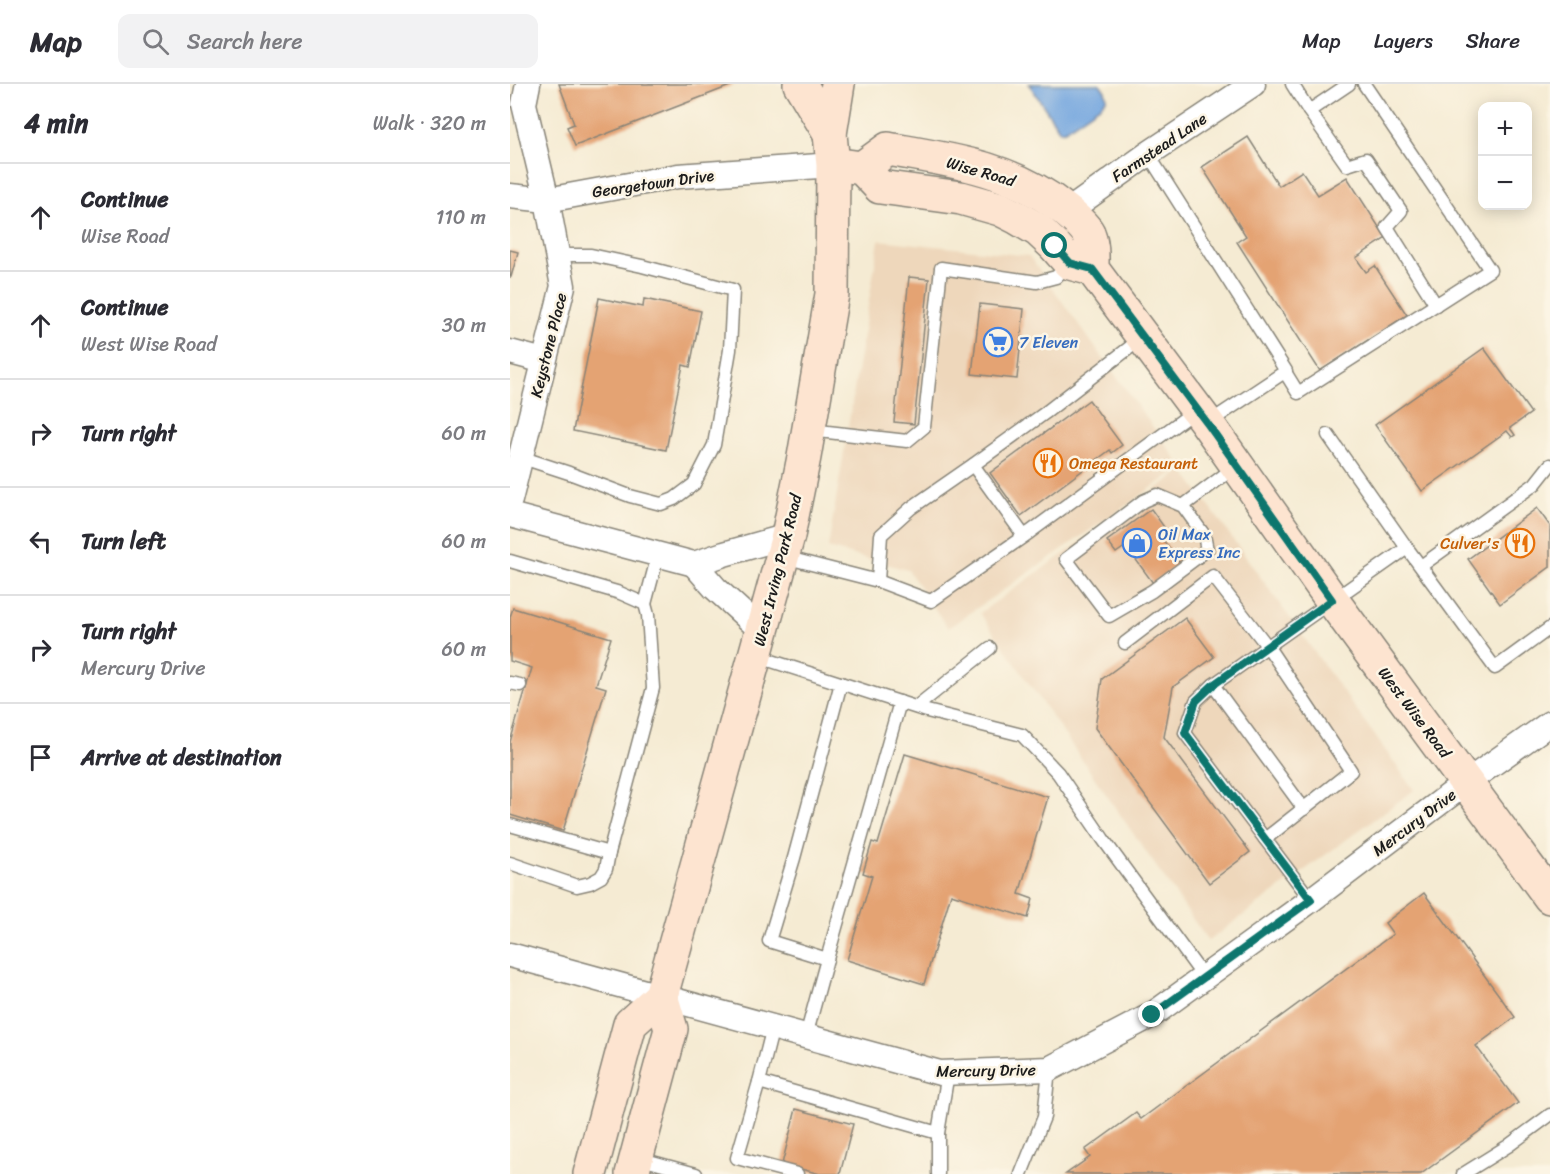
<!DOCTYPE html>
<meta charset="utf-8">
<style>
:root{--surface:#fff;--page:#f2f2f3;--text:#2b2b33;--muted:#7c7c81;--line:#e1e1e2}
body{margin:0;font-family:Sriracha,sans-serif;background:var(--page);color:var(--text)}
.controls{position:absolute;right:18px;top:18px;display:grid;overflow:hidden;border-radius:12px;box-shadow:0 3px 15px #0003}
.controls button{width:54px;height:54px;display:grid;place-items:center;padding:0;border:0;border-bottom:2px solid var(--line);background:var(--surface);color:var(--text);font:30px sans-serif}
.stop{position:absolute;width:18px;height:18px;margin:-14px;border:4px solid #0f766e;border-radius:50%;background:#fff}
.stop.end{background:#0f766e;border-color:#fff;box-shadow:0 2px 6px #0008}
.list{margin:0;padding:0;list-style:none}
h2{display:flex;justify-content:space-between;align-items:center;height:78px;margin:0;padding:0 24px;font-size:26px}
h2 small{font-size:20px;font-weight:400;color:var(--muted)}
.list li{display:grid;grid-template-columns:39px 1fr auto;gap:18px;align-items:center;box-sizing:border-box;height:108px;padding:0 24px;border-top:2px solid var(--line)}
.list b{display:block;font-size:22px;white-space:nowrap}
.list p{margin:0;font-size:20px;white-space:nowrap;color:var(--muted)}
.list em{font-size:20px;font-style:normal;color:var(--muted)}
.icon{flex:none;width:33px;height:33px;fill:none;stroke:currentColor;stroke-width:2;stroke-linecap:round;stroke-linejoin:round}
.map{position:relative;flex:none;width:1040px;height:1090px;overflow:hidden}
header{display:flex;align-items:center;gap:36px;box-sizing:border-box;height:84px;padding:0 30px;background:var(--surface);border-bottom:2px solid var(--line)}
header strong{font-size:28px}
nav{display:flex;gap:33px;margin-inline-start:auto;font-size:21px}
.search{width:420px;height:54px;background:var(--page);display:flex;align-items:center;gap:15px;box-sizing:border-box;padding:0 21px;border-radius:12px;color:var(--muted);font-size:22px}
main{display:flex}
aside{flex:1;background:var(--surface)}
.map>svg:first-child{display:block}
.built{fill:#eed7bb}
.water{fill:#73a6df;stroke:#48617e;stroke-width:1.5}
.building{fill:#e4a373}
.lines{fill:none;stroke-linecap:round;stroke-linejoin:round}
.lane-casing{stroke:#888478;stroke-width:15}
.street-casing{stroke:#888478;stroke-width:27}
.secondary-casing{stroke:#888478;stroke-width:36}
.lane{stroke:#fff;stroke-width:12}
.street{stroke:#fff;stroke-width:24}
.secondary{stroke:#fde4d0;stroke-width:33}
.route{stroke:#0f766e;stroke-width:8}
.labels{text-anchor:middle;stroke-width:5;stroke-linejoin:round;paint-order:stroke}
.street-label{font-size:16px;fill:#1c1c1c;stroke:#fcf5e5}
.shop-label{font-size:16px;fill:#366cbe;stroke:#fcf5e5;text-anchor:start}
.food-label{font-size:16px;fill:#c56008;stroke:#fcf5e5;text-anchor:start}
</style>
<header>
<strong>Map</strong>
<div class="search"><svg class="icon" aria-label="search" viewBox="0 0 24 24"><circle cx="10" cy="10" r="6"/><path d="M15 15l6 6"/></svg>Search here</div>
<nav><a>Map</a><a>Layers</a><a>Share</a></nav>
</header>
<main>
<aside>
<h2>4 min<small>Walk · 320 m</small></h2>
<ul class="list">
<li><svg class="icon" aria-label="ahead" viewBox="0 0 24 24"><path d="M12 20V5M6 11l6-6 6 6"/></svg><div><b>Continue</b><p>Wise Road</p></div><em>110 m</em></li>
<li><svg class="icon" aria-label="ahead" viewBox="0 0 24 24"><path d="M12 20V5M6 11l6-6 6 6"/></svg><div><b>Continue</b><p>West Wise Road</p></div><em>30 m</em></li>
<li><svg class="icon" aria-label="right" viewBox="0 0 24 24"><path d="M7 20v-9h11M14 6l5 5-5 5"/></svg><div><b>Turn right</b></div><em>60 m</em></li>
<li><svg class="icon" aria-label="left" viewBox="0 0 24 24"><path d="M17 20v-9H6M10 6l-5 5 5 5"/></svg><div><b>Turn left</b></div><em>60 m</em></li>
<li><svg class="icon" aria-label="right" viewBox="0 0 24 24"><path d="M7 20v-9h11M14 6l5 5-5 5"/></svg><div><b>Turn right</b><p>Mercury Drive</p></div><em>60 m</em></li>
<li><svg class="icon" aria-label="arrive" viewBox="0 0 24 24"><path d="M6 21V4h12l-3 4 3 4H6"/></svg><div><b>Arrive at destination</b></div></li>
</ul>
</aside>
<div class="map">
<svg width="1040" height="1090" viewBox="0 0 1040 1090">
<rect width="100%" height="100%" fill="#fcf5e5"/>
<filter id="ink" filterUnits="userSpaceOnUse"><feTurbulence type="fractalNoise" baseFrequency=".0167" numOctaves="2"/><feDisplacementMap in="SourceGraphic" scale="12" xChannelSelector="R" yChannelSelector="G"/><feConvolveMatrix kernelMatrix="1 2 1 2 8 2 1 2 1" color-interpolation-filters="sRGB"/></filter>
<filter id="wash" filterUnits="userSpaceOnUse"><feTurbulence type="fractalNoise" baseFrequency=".008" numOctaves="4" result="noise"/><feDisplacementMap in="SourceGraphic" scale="24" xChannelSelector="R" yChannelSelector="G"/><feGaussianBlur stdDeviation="1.35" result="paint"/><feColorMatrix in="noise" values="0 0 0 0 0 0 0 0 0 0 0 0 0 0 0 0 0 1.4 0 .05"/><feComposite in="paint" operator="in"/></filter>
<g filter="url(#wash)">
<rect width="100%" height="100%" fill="#f5ebd3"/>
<g class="built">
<polygon points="369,156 519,172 672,383 438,544 398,486 318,464"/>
<polygon points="673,386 904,706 698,857 470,529"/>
</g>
<polygon class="water" points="519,0 590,0 595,7 597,14 591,21 555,46 550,47"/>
<g id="blocks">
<g class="building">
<polygon points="49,0 225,0 65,62 57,43 64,40"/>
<polygon points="738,53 769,102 792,87 808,111 837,93 876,154 846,174 856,188 865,182 897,231 810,287 727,158 736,152 692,83"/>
<polygon points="0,166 8,168 1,193 0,193"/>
<polygon points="399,193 419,195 404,340 384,338"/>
<polygon points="89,214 133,223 134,215 191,227 180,283 173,281 156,366 63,347"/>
<polygon points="470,220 514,225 507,295 462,290"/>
<polygon points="974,264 1021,329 1000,344 1005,351 1002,353 997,347 912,407 865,341"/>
<polygon points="579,316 612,361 602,369 600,366 511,432 480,389"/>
<polygon points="1027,424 1040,442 1040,483 990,520 958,475"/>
<polygon points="641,425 654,443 647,448 670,479 643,499 616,462 606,469 597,457"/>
<polygon points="3,524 101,554 86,601 96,604 53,747 0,731 0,658 22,584 0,577 0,533"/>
<polygon points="675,534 704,573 663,603 654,653 740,768 699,799 585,644 592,595"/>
<polygon points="395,670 538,713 509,810 523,815 518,834 441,810 414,900 337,876 362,792 353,789 362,758 368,760"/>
<polygon points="914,809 1005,933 966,962 1008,1019 911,1090 556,1090 580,1073 575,1066 626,1029 631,1035 883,850 875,839"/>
<polygon points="286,1025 343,1040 330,1090 310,1090 272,1080"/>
</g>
</g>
</g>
<g filter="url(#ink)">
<use href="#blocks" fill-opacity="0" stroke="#888478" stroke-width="1.5"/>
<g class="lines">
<g class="lane-casing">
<g id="lane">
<polyline points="782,0 799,27 839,0"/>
<polyline points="799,27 837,81 856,75 891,127 877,143 926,221"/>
<polyline points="638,70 776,287 698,339"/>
<polyline points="775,288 788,309 980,186 854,0"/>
<polyline points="300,346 397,357 414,343 431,184 527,198 546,193 559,180"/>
<polyline points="818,351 897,464"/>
<polyline points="10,373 59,389 120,412 151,420 164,415 184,400 204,361 220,266 223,206 132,182 81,171 47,171"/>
<polyline points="463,381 514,452"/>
<polyline points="673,422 694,451 697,466 642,507 599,532 556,475 633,417 647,411 673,422 725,383"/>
<polyline points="274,473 368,497 421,517 520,448 686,326"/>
<polyline points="0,477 110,509 135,520 138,531 143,604 99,769 96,785 91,793 80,799 67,802 0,779"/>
<polyline points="911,482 1025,400 1040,381"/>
<polyline points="368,497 371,451 401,424 463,381 535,329 632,254"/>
<polyline points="135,520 148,471"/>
<polyline points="615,559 703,492 758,563 841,687 755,755"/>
<polyline points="246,572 417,627 512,651 548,689 593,755 693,892"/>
<polyline points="0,599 10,601"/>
<polyline points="703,601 794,725"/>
<polyline points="406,623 480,564"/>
<polyline points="0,741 99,769"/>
<polyline points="801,816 675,649 686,617 703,601 897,464 985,584 1040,544"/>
<polyline points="317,875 390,618"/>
<polyline points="263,943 249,998 428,1049 438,989"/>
<polyline points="296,952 317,875 259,857 284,774 331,599"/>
<polyline points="249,998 227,1074 287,1090"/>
<polyline points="428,1049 428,1090"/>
<polyline points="128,1074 186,1090"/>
<polyline points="511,1090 534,1033 539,985"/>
<polyline points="953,1090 998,1062 1040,1031"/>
</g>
</g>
<g class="street-casing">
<g id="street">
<polyline points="0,112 37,116 168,92 323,81"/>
<polyline points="557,128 638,70 743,0"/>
<polyline points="0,268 34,277"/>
<polyline points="0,416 53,202 37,116 14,20 18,0"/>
<polyline points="0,431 184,480 214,470 278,452"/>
<polyline points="184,480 205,504 252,547"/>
<polyline points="0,871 430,989 539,985 642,931 801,816 957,698 1040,639"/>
</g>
</g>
<g class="secondary-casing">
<g id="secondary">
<polyline points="290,0 320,50"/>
<polyline points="330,81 352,84 370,103 451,114 490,125 508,134 528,146 545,162 560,179 582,185"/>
<path d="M352 84 378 65C442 76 503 84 555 126 562 132 574 141 578 149 583 161 582 173 582 185L697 339 822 516 1040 813"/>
<polyline points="80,1090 120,940 151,912 278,452 294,373 322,210 323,81 320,50 328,0"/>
<polyline points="122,1090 161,945 151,912"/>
</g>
</g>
<use href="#lane" class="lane"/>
<use href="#street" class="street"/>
<use href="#secondary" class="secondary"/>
</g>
</g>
<g class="lines" filter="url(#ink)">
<polyline class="route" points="545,162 560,179 582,185 697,339 822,516 703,601 686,617 675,649 801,816 642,931"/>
</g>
<defs>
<g id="supermarket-ring" transform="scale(1.5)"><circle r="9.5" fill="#fcf5e5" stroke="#3f7fe0" stroke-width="1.5"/><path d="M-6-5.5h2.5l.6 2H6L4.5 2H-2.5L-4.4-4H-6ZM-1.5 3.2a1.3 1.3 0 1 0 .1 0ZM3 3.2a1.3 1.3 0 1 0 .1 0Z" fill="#3f7fe0"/></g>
<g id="restaurant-ring" transform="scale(1.5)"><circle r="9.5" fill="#fcf5e5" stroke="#e8710a" stroke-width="1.5"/><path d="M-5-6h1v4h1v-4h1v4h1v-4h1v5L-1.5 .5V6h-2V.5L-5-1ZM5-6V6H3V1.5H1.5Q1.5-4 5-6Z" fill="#e8710a"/></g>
<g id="shop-ring" transform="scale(1.5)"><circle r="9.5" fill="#fcf5e5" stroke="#3f7fe0" stroke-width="1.5"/><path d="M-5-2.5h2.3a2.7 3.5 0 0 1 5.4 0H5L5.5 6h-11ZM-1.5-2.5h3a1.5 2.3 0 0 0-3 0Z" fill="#3f7fe0"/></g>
</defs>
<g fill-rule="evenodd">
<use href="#supermarket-ring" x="488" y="258"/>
<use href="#restaurant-ring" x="538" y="379"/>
<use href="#shop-ring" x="627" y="459"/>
<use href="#restaurant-ring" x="1010" y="459"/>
</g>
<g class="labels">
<g class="street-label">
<text transform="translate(649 63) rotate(-34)" y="6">Farmstead Lane</text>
<text transform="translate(471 87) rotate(16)" y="6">Wise Road</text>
<text transform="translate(143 99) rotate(-8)" y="6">Georgetown Drive</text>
<text transform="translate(38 261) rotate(-76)" y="6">Keystone Place</text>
<text transform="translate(267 486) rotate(-76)" y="6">West Irving Park Road</text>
<text transform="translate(905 628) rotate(53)" y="6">West Wise Road</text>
<text transform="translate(904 738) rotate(-37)" y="6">Mercury Drive</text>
<text transform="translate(476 986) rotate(-1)" y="6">Mercury Drive</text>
</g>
<g class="shop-label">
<text x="509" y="264">7 Eleven</text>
<text x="648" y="456">Oil Max<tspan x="648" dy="18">Express Inc</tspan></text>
</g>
<g class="food-label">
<text x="559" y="385">Omega Restaurant</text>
<text x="989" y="465" text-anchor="end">Culver's</text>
</g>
</g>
</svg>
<div class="controls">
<button>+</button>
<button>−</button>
</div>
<div class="stop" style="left:545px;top:162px"></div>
<div class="stop end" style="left:642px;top:931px"></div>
</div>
</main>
